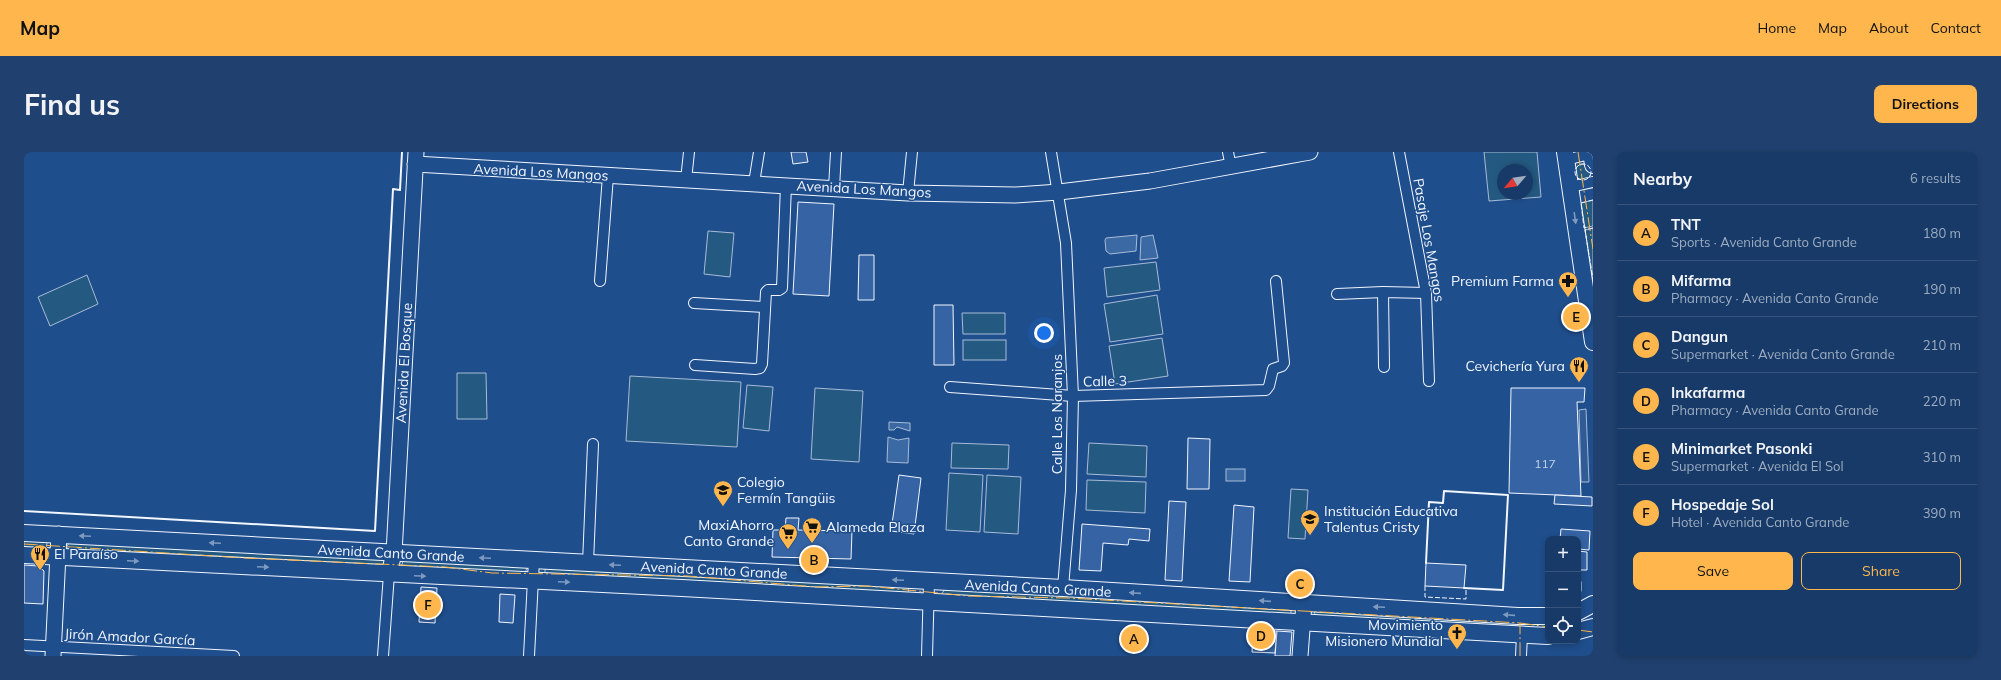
<!DOCTYPE html>
<meta charset="utf-8">
<style>
:root{--surface:#173a69;--page:#20416f;--text:#f1f3f6;--muted:#9eadc0;--line:#36547d;--accent:#ffb74d}
body{margin:0;font-family:Mulish,sans-serif;background:var(--page);color:var(--text)}
.controls{position:absolute;right:12px;bottom:12px;display:grid;overflow:hidden;border-radius:8px;box-shadow:0 2px 6px #0003}
.controls button{width:36px;height:36px;display:grid;place-items:center;padding:0;border:0;border-bottom:1px solid var(--line);background:var(--surface);color:var(--text);font:20px sans-serif}
.compass{position:absolute;left:1473px;top:12px;width:36px;height:36px;border-radius:50%;background:var(--surface);box-shadow:0 2px 6px #0003;rotate:241deg}
.you{position:absolute;left:1020px;top:181px;width:14px;height:14px;margin:-10px;border:3px solid #fff;border-radius:50%;background:#1a73e8;box-shadow:0 0 0 6px #1a73e833}
.badge{display:grid;place-items:center;width:26px;height:26px;border-radius:50%;background:var(--accent);color:#111;font-size:13px;font-weight:700}
.pin{position:absolute;translate:-50% -50%;border:2px solid #fff;box-shadow:0 1px 4px #0006}
.list{margin:0;padding:0;list-style:none}
h2{display:flex;justify-content:space-between;align-items:center;height:52px;margin:0;padding:0 16px;font-size:17px}
h2 small{font-size:13px;font-weight:400;color:var(--muted)}
.list li{display:grid;grid-template-columns:26px 1fr auto;gap:12px;align-items:center;box-sizing:border-box;height:56px;padding:0 16px;border-top:1px solid var(--line)}
.list b{display:block;font-size:15px;white-space:nowrap}
.list p{margin:0;font-size:13px;white-space:nowrap;color:var(--muted)}
.list em{font-size:13px;font-style:normal;color:var(--muted)}
.actions{display:flex;gap:8px;padding:12px 16px}
.actions a{flex:1;padding:9px 0;border:1px solid var(--accent);border-radius:8px;text-align:center;font-size:14px;color:var(--accent)}
.actions .main{background:var(--accent);color:#111}
.icon{flex:none;width:22px;height:22px;fill:none;stroke:currentColor;stroke-width:2;stroke-linecap:round;stroke-linejoin:round}
.map{position:relative;flex:none;width:1569px;height:504px;overflow:hidden;border-radius:8px}
header{display:flex;align-items:center;gap:24px;box-sizing:border-box;height:56px;padding:0 20px;background:var(--accent);color:#111}
header strong{font-size:19px}
nav{display:flex;gap:22px;margin-inline-start:auto;font-size:14px}
.intro{display:flex;align-items:center;justify-content:space-between;box-sizing:border-box;height:96px;padding:0 24px}
h1{margin:0;font-size:28px}
.button{padding:10px 18px;border-radius:8px;background:var(--accent);color:#111;font-size:14px;font-weight:700}
main{display:flex;gap:24px;padding:0 24px}
aside{flex:1;background:var(--surface);border-radius:8px;box-shadow:0 2px 6px #0003}
.map>svg:first-child{display:block}
.green{fill:#245a82;stroke:#a8bbd7;fill-rule:evenodd}
.parking{fill:#305b95;stroke:#a8bbd7}
.water{fill:#3b69a3;stroke:#a8bbd7}
.building{fill:#3563a3;stroke:#f2f6ff}
.lines{fill:none;stroke-linecap:round;stroke-linejoin:round}
.street-casing{stroke:#f2f6ff;stroke-width:12}
.secondary-casing{stroke:#f2f6ff;stroke-width:17}
.primary-casing{stroke:#f2f6ff;stroke-width:18}
.street{stroke:#1f4e8c;stroke-width:10}
.secondary{stroke:#1f4e8c;stroke-width:15}
.primary{stroke:#1f4e8c;stroke-width:16}
.fence{stroke:#f2f6ff;stroke-width:1;stroke-dasharray:5 2;stroke-linecap:butt}
.wall{stroke:#f2f6ff;stroke-width:2}
.power{stroke:#ffb74d;stroke-width:1;stroke-dasharray:14 3 2 3;stroke-linecap:butt}
.oneway{fill:#7e9ac0}
.labels{text-anchor:middle;stroke-width:3;stroke-linejoin:round;paint-order:stroke}
.number-label{font-size:12px;fill:#c3d1e8}
.street-label{font-size:14px;fill:#f2f6ff;stroke:#1f4e8c}
.poi-label{font-size:14px;fill:#f2f6ff;stroke:#1f4e8c;text-anchor:end}
</style>
<header>
<strong>Map</strong>
<nav><a>Home</a><a>Map</a><a>About</a><a>Contact</a></nav>
</header>
<div class="intro"><h1>Find us</h1><a class="button">Directions</a></div>
<main>
<div class="map">
<svg width="1569" height="504" viewBox="0 0 1569 504">
<rect width="100%" height="100%" fill="#1f4e8c"/>
<g class="green">
<path d="M1460 0H1513L1517 45 1465 49ZM1479 18H1503V42H1479Z"/>
<circle cx="1559" cy="20" r="8"/>
<polygon points="1569,48 1569,74 1560,76 1557,51"/>
<polygon points="1569,76 1569,127 1568,127 1561,78"/>
<polygon points="684,79 710,81 706,125 680,122"/>
<polygon points="1132,110 1136,138 1083,145 1080,116"/>
<polygon points="63,123 74,152 26,174 14,145"/>
<polygon points="1133,143 1139,182 1086,190 1080,152"/>
<polygon points="938,161 981,161 981,182 939,182"/>
<polygon points="1138,186 1144,224 1091,232 1085,194"/>
<rect x="939" y="188" width="43" height="20"/>
<polygon points="433,221 462,221 463,267 433,267"/>
<polygon points="606,224 717,230 713,295 602,289"/>
<polygon points="723,233 749,235 745,279 719,276"/>
<polygon points="791,236 839,239 835,310 787,307"/>
<polygon points="928,291 985,293 984,317 927,316"/>
<polygon points="1065,291 1123,294 1122,325 1063,322"/>
<polygon points="925,321 959,323 956,380 922,378"/>
<polygon points="963,323 997,325 994,382 960,380"/>
<polygon points="1063,328 1122,330 1121,361 1062,358"/>
<polygon points="1267,337 1284,338 1281,387 1264,386"/>
<polygon points="0,387 21,388 23,391 22,397 0,399"/>
<polygon points="46,390 364,407 360,417 43,400 43,394"/>
<polygon points="379,408 500,414 503,416 501,421 377,417"/>
<polygon points="524,415 884,434 885,442 521,424 521,417"/>
<polygon points="920,438 1044,443 1267,458 1267,462 920,446 918,442"/>
<polygon points="1294,456 1524,469 1524,479 1293,466 1290,460"/>
</g>
<polygon class="parking" points="1562,257 1565,330 1557,330 1555,258"/>
<g class="water">
<polygon points="1113,83 1112,99 1086,102 1082,99 1081,88 1082,86"/>
<polygon points="1129,83 1134,106 1116,108 1117,85"/>
<polygon points="865,270 886,271 886,279 873,275 870,278 865,278"/>
<polygon points="864,285 874,288 885,286 884,311 863,310"/>
<rect x="1202" y="317" width="19" height="12"/>
</g>
<g class="building">
<polygon points="767,0 782,0 784,10 769,12"/>
<polygon points="774,50 810,52 805,144 769,142"/>
<polygon points="835,103 850,103 850,148 834,148"/>
<polygon points="910,153 929,153 930,213 910,213"/>
<polygon points="1487,236 1561,236 1560,250 1553,250 1557,344 1485,341"/>
<polygon points="1164,286 1186,287 1185,337 1163,337"/>
<polygon points="875,323 897,326 890,382 867,379"/>
<polygon points="1531,343 1568,345 1568,354 1530,352"/>
<polygon points="1145,349 1162,350 1158,429 1141,428"/>
<polygon points="1210,353 1230,355 1226,430 1205,429"/>
<polygon points="762,366 775,366 774,378 828,379 827,407 748,405 749,378 761,378"/>
<polygon points="1058,372 1126,377 1125,389 1105,387 1104,393 1079,391 1077,419 1055,418"/>
<polygon points="1537,377 1566,379 1565,398 1554,397 1554,387 1536,387"/>
<polygon points="1554,399 1563,400 1563,418 1554,418"/>
<polygon points="1402,411 1442,413 1440,436 1401,434"/>
<polygon points="0,413 14,414 20,419 19,452 0,451"/>
<rect x="1554" y="430" width="3" height="9"/>
<polygon points="397,435 413,436 411,471 395,470"/>
<polygon points="476,442 491,443 489,471 475,470"/>
<polygon points="1229,479 1253,479 1251,501 1228,500"/>
<polygon points="1253,479 1268,480 1266,504 1251,504"/>
</g>
<g class="lines">
<g class="street-casing">
<g id="street">
<polyline points="1027,0 1042,91 1049,244 1047,338 1039,436"/>
<polyline points="1204,0 1207,15"/>
<polyline points="1375,0 1402,141 1405,229"/>
<polyline points="1542,8 1569,1"/>
<polyline points="662,28 665,0"/>
<polyline points="730,31 735,0"/>
<polyline points="1546,35 1569,30"/>
<polyline points="810,36 812,0"/>
<polyline points="884,41 888,0"/>
<polyline points="576,129 584,24"/>
<polyline points="1359,140 1360,215"/>
<polyline points="1313,142 1359,140 1402,141"/>
<polyline points="670,151 741,155"/>
<polyline points="671,213 731,217 736,216 738,212 742,140 744,138 755,138 758,136 762,33"/>
<polyline points="926,235 1049,244 1242,238 1245,234 1249,217 1258,214 1260,211 1252,129"/>
<polyline points="564,411 569,292"/>
<polyline points="0,493 210,504"/>
<polyline points="359,504 365,422"/>
<polyline points="505,504 510,408"/>
<polyline points="903,504 905,430"/>
<polyline points="1497,504 1498,483"/>
</g>
</g>
<g class="secondary-casing">
<g id="secondary">
<polyline points="391,12 884,41 991,43 1035,40 1126,29 1286,0"/>
<polyline points="365,422 370,401 392,0"/>
<polyline points="29,504 35,382"/>
<polyline points="1276,504 1280,451"/>
</g>
</g>
<g class="primary-casing">
<g id="primary">
<polyline points="1541,0 1569,190"/>
<polyline points="1567,0 1569,13"/>
<polyline points="0,381 1039,436 1494,464 1524,464"/>
<polyline points="0,403 658,436 1524,484"/>
<polyline points="1554,460 1569,452"/>
<polyline points="1554,479 1569,475"/>
</g>
</g>
<use href="#street" class="street"/>
<use href="#secondary" class="secondary"/>
<use href="#primary" class="primary"/>
<g class="fence">
<circle cx="1559" cy="20" r="8"/>
<polyline points="1562,75 1560,76 1557,51 1569,48"/>
<polyline points="1569,76 1561,78 1569,127"/>
<polyline points="1401,434 1401,445 1442,447 1442,436"/>
</g>
<g class="wall">
<polyline points="0,359 351,379 369,37 376,38 378,0"/>
<polyline points="1402,411 1405,350 1419,351 1420,339 1484,343 1479,438 1440,436"/>
</g>
<g class="power">
<polyline points="1554,0 1569,97"/>
<polyline points="0,392 221,406 421,415 468,421 665,424 792,435 843,434 944,444 1044,446 1496,471 1496,504"/>
<polyline points="1496,471 1524,475"/>
<polyline points="1554,478 1569,480"/>
</g>
</g>
<defs><path id="oneway-solid" d="M-6-.8H1V-3.2L6.5 0L1 3.2V.8H-6Z"/></defs>
<g class="oneway">
<use href="#oneway-solid" transform="translate(1551 66) rotate(82)"/>
<use href="#oneway-solid" transform="translate(61 384) rotate(-177)"/>
<use href="#oneway-solid" transform="translate(191 391) rotate(-177)"/>
<use href="#oneway-solid" transform="translate(461 406) rotate(-177)"/>
<use href="#oneway-solid" transform="translate(109 409) rotate(3)"/>
<use href="#oneway-solid" transform="translate(591 413) rotate(-177)"/>
<use href="#oneway-solid" transform="translate(239 415) rotate(3)"/>
<use href="#oneway-solid" transform="translate(396 424) rotate(3)"/>
<use href="#oneway-solid" transform="translate(874 428) rotate(-177)"/>
<use href="#oneway-solid" transform="translate(540 430) rotate(3)"/>
<use href="#oneway-solid" transform="translate(1111 441) rotate(-176)"/>
<use href="#oneway-solid" transform="translate(1241 449) rotate(-176)"/>
<use href="#oneway-solid" transform="translate(1355 455) rotate(-177)"/>
<use href="#oneway-solid" transform="translate(1485 463) rotate(-176)"/>
</g>
<defs>
<g id="pharmacy-pin" transform="scale(1)"><path d="M0 17L-7.5 6A9.5 9.5 0 1 1 7.5 6Z" fill="#ffb74d" stroke="#1f4e8c"/><path d="M-2-6h4v4h4v4h-4v4h-4v-4h-4v-4h4Z" fill="#111"/></g>
<g id="restaurant-pin" transform="scale(1)"><path d="M0 17L-7.5 6A9.5 9.5 0 1 1 7.5 6Z" fill="#ffb74d" stroke="#1f4e8c"/><path d="M-5-6h1v4h1v-4h1v4h1v-4h1v5L-1.5 .5V6h-2V.5L-5-1ZM5-6V6H3V1.5H1.5Q1.5-4 5-6Z" fill="#111"/></g>
<g id="school-pin" transform="scale(1)"><path d="M0 17L-7.5 6A9.5 9.5 0 1 1 7.5 6Z" fill="#ffb74d" stroke="#1f4e8c"/><path d="M0-5L7-2L0 1L-7-2ZM-4 1L0 2.5L4 1V4Q0 6-4 4Z" fill="#111"/></g>
<g id="supermarket-pin" transform="scale(1)"><path d="M0 17L-7.5 6A9.5 9.5 0 1 1 7.5 6Z" fill="#ffb74d" stroke="#1f4e8c"/><path d="M-6-5.5h2.5l.6 2H6L4.5 2H-2.5L-4.4-4H-6ZM-1.5 3.2a1.3 1.3 0 1 0 .1 0ZM3 3.2a1.3 1.3 0 1 0 .1 0Z" fill="#111"/></g>
<g id="church-pin" transform="scale(1)"><path d="M0 17L-7.5 6A9.5 9.5 0 1 1 7.5 6Z" fill="#ffb74d" stroke="#1f4e8c"/><path d="M-1.2-6h2.4v3.5h3.3v2.4h-3.3V6h-2.4V-.1h-3.3v-2.4h3.3Z" fill="#111"/></g>
</defs>
<g fill-rule="evenodd">
<use href="#pharmacy-pin" x="1544" y="129"/>
<use href="#restaurant-pin" x="1555" y="214"/>
<use href="#school-pin" x="699" y="338"/>
<use href="#school-pin" x="1286" y="367"/>
<use href="#supermarket-pin" x="788" y="375"/>
<use href="#supermarket-pin" x="764" y="381"/>
<use href="#restaurant-pin" x="16" y="402"/>
<use href="#church-pin" x="1433" y="481"/>
</g>
<g class="labels">
<g class="number-label">
<text x="1521" y="316">117</text>
</g>
<g class="street-label">
<text transform="translate(517 20) rotate(3)" y="5">Avenida Los Mangos</text>
<text transform="translate(840 37) rotate(3)" y="5">Avenida Los Mangos</text>
<text transform="translate(1405 88) rotate(80)" y="5">Pasaje Los Mangos</text>
<text transform="translate(380 211) rotate(-87)" y="5">Avenida El Bosque</text>
<text transform="translate(1081 229) rotate(-1)" y="5">Calle 3</text>
<text transform="translate(1033 262) rotate(-90)" y="5">Calle Los Naranjos</text>
<text transform="translate(367 401) rotate(3)" y="5">Avenida Canto Grande</text>
<text transform="translate(690 418) rotate(3)" y="5">Avenida Canto Grande</text>
<text transform="translate(1014 436) rotate(3)" y="5">Avenida Canto Grande</text>
<text transform="translate(106 485) rotate(3)" y="5">Jirón Amador García</text>
</g>
<g class="poi-label">
<text x="1530" y="134">Premium Farma</text>
<text x="1541" y="219">Cevichería Yura</text>
<text x="713" y="335" text-anchor="start">Colegio<tspan x="713" dy="16">Fermín Tangüis</tspan></text>
<text x="1300" y="364" text-anchor="start">Institución Educativa<tspan x="1300" dy="16">Talentus Cristy</tspan></text>
<text x="750" y="378">MaxiAhorro<tspan x="750" dy="16">Canto Grande</tspan></text>
<text x="802" y="380" text-anchor="start">Alameda Plaza</text>
<text x="30" y="407" text-anchor="start">El Paraíso</text>
<text x="1419" y="478">Movimiento<tspan x="1419" dy="16">Misionero Mundial</tspan></text>
</g>
</g>
</svg>
<div class="controls">
<button>+</button>
<button>−</button>
<button><svg class="icon" aria-label="locate" viewBox="0 0 24 24"><circle cx="12" cy="12" r="6"/><path d="M12 2v4M12 18v4M2 12h4M18 12h4"/></svg></button>
</div>
<svg class="compass" viewBox="-18 -18 36 36"><path d="M0-13l5 13h-10z" fill="#e53935"/><path d="M0 13l5-13h-10z" fill="#9eadc0"/></svg>
<div class="you"></div>
<div class="pin badge" style="left:1110px;top:487px">A</div>
<div class="pin badge" style="left:790px;top:408px">B</div>
<div class="pin badge" style="left:1276px;top:432px">C</div>
<div class="pin badge" style="left:1237px;top:484px">D</div>
<div class="pin badge" style="left:1552px;top:165px">E</div>
<div class="pin badge" style="left:404px;top:453px">F</div>
</div>
<aside>
<h2>Nearby<small>6 results</small></h2>
<ul class="list">
<li><span class="badge">A</span><div><b>TNT</b><p>Sports · Avenida Canto Grande</p></div><em>180 m</em></li>
<li><span class="badge">B</span><div><b>Mifarma</b><p>Pharmacy · Avenida Canto Grande</p></div><em>190 m</em></li>
<li><span class="badge">C</span><div><b>Dangun</b><p>Supermarket · Avenida Canto Grande</p></div><em>210 m</em></li>
<li><span class="badge">D</span><div><b>Inkafarma</b><p>Pharmacy · Avenida Canto Grande</p></div><em>220 m</em></li>
<li><span class="badge">E</span><div><b>Minimarket Pasonki</b><p>Supermarket · Avenida El Sol</p></div><em>310 m</em></li>
<li><span class="badge">F</span><div><b>Hospedaje Sol</b><p>Hotel · Avenida Canto Grande</p></div><em>390 m</em></li>
</ul>
<div class="actions"><a class="main">Save</a><a>Share</a></div>
</aside>
</main>
